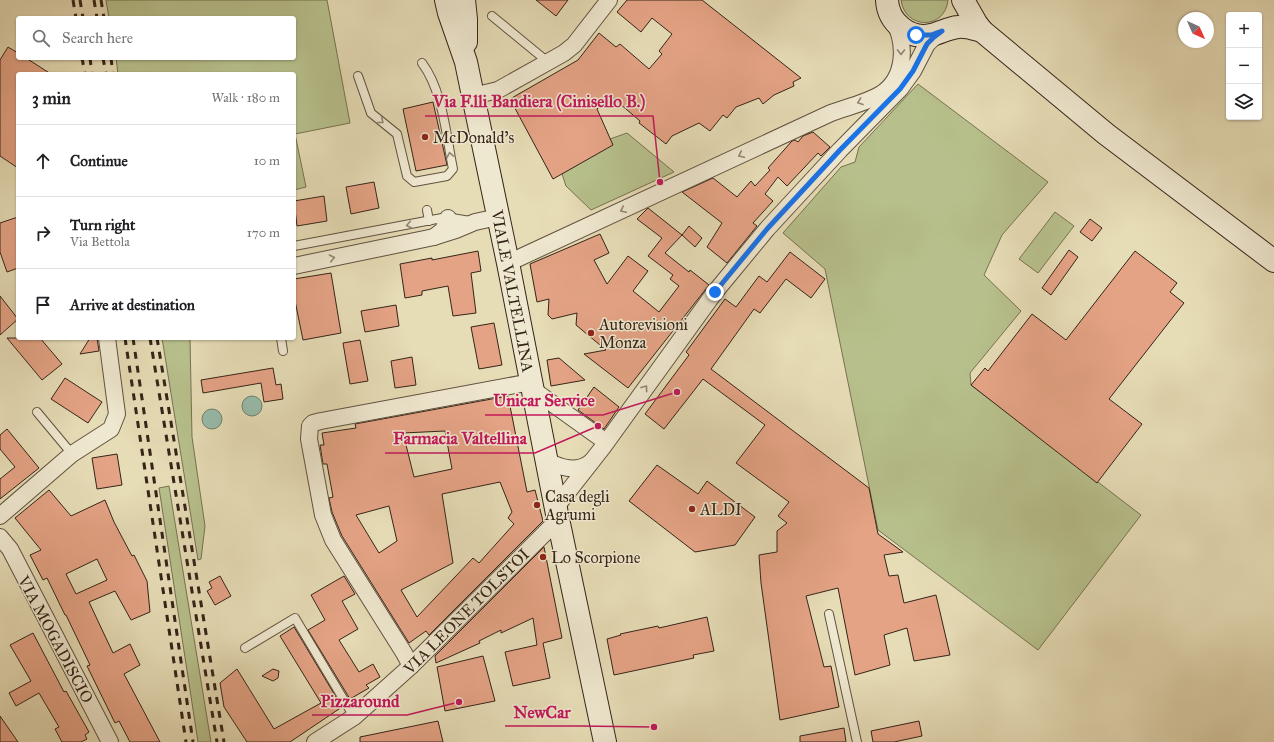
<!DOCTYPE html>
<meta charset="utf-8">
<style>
:root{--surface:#fff;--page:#f2f2f2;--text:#202124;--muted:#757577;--line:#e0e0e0}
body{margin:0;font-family:"IM FELL Great Primer",serif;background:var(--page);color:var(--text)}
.controls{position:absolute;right:12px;top:12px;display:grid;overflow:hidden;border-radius:4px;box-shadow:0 1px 3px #0004}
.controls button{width:36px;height:36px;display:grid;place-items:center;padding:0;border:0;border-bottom:1px solid var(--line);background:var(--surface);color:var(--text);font:20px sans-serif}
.compass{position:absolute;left:1178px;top:12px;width:36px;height:36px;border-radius:50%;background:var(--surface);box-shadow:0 1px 3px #0004;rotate:135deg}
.stop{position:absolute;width:12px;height:12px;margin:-9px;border:3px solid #1a73e8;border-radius:50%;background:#fff}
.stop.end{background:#1a73e8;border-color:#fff;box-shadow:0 1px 4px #0008}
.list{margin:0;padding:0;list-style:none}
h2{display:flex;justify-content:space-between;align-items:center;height:52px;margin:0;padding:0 16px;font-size:17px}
h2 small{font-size:13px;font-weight:400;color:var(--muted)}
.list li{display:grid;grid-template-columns:26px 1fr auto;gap:12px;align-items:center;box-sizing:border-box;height:72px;padding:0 16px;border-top:1px solid var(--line)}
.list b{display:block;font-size:15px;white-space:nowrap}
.list p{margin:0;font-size:13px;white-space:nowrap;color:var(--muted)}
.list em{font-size:13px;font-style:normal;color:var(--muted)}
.icon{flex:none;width:22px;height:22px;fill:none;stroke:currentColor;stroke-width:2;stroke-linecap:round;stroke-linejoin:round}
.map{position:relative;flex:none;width:1274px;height:742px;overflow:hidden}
.search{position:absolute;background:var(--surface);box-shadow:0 1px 3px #0004;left:16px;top:16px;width:280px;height:44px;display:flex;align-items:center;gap:10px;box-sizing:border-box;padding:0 14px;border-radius:4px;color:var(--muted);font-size:15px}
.panel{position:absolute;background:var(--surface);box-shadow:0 1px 3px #0004;left:16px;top:72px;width:280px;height:268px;border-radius:4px}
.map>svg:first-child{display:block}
.green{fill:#b7c08c;stroke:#767252}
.water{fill:#97bcab;stroke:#707f70}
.building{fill:#e4a385;stroke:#352418;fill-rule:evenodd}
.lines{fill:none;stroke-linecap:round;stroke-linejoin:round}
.lane-casing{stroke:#615240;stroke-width:10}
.street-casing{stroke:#615240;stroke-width:18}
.secondary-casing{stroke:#352418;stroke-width:24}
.lane{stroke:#efe8d0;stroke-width:8}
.street{stroke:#efe8d0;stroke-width:16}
.secondary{stroke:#efe8d0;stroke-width:22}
.rail{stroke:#352418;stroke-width:3;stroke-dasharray:7 7;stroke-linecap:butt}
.oneway{stroke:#928674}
.route{stroke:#1a73e8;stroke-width:5}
.poi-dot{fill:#8f2418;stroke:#efe8d0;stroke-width:1.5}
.labels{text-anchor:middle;stroke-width:3;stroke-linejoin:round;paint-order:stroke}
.poi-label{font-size:16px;fill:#352418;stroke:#efe8d0;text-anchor:start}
.street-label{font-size:16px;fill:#352418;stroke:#efe8d0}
.leader{fill:none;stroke:#c2185b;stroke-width:1.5}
.callout-dot{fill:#c2185b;stroke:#efe8d0;stroke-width:1.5}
.callout-label{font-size:17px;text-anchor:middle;font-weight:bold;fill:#c2185b;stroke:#efe8d0;stroke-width:3;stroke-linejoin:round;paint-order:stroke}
</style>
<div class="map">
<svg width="1274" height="742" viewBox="0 0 1274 742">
<rect width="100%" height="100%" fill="#e6dcb6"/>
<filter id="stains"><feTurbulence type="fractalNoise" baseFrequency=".005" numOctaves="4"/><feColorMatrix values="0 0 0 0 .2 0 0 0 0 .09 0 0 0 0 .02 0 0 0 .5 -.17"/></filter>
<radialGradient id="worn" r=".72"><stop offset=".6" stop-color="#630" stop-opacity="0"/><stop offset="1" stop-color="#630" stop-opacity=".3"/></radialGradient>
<g class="green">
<polygon points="106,0 327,0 350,123 295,134 306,187 294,190 294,74 118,74 116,58 294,58 294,18 109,18"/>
<path d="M901 0H948C945 30 905 30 901 0Z"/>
<polygon points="918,84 1048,182 1002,235 984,275 1021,311 970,373 971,385 1141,515 1038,650 878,530 825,269 783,233 841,167 855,162 859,147"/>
<polygon points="627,133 674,172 591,210 566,186 562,174 610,139"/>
<polygon points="1055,212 1074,226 1038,273 1019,259"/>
<polygon points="162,338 190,338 192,437 205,526 201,559 198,560"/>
<polygon points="169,486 211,742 198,742 159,488"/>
</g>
<g class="water">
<circle cx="252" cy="406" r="10"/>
<circle cx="212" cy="419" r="10"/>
</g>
<g class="building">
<polygon points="536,0 568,0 556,16"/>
<polygon points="627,0 702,0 801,78 793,82 794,86 774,95 763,104 759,98 736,107 727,118 723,115 710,131 699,123 672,136 666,144 639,123 640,121 612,97 597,109 613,145 553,179 510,99 578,60 599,33 616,47 620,44 649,69 662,54 659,51 672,34 652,18 641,32 617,12"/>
<polygon points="8,47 18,53 18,58 26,58 51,74 18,74 18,168 0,156 0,60"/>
<polygon points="433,102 447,165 416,171 403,109"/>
<polygon points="813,132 830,147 821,156 818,153 787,186 778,177 765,194 773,201 753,223 757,226 727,263 707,247 722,223 682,192 713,178 737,197 751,181 755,186 770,170 768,168 792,141 795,140 798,142 803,136"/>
<polygon points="374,182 379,208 351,214 346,187"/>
<polygon points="324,196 327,221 297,226 294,201"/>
<polygon points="648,208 682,235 665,253 689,272 690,270 709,285 628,388 584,354 606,350 576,325 577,313 552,319 548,315 549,299 537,302 530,264 600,234 609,253 594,260 607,284 628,256 648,271 633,291 659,312 679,286 670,279 673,275 648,256 662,238 637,219"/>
<polygon points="18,217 18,268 7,272 0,252 0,223"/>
<polygon points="1090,219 1102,228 1092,241 1080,232"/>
<polygon points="689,226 702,238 695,247 682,235"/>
<polygon points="1069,250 1078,257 1051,295 1042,288"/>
<polygon points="478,251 481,271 471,273 476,313 453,316 448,286 422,291 422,295 405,298 400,264 432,258 432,260"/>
<polygon points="1135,251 1177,283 1170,292 1184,303 1109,399 1142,424 1097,483 971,385 985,368 988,371 1032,314 1066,340"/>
<polygon points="790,252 825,279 811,298 786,279 760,313 754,309 711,369 869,488 878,534 903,552 884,555 889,576 898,575 904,603 936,595 950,655 914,661 907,628 884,635 890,665 855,675 838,588 806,596 824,667 831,666 839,707 780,720 761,583 759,555 777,552 777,531 787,523 778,516 789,502 736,463 765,425 703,379 664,429 645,414 689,355 686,352 725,299 736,307 759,276 767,282"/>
<polygon points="331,273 341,333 303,340 294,296 294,279"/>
<polygon points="0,296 18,319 0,335"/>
<polygon points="396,305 399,326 365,332 361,311"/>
<polygon points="494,323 502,365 479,369 471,327"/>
<polygon points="7,338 40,338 62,364 42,380"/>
<polygon points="90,338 97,338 99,351 80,354"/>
<polygon points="360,340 368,381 350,384 343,343"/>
<polygon points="412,357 416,385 395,388 391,361"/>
<polygon points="559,358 585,380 551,386 547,360"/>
<polygon points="273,368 276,385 281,384 283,399 264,402 261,383 203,393 201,380"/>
<polygon points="65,378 102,402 88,423 51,399"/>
<polygon points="594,387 619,407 604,429 578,410"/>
<path d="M508 396 527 492 535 490 543 521 429 635 426 631 409 643 342 536 332 512 329 498 333 497 327 464H323L320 445H324L322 433 356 428 355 424ZM445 431 452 469 414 477 403 433ZM500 482 512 512 508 518 514 524 479 563 473 558 417 617 401 590 453 563 442 494ZM389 506 397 541 379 553 356 515Z"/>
<polygon points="7,429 39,468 0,499 0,479 15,467 0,449 0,435"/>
<polygon points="117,454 122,485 97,489 92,458"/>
<polygon points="657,465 698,494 707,481 755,517 735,545 695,552 629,501"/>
<path d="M49 490 71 516 105 500 114 522 132 556 134 555 147 581 150 612 131 620 115 591 89 602 113 653 130 644 140 665 124 674 160 742H130L119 721 115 723 87 666 90 665 66 615H65L47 578 43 580 30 555 41 550 15 518ZM97 559 107 580 76 594 66 574Z"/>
<polygon points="544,547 562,638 543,643 550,678 513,686 505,652 537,645 533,618 501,633 501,630 479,641 480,643 436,663 435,656"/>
<polygon points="220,576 231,596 215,605 207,591 212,588 209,582"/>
<polygon points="344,576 355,594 342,601 358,629 339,640 359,672 373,664 380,677 366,685 369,688 350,699 308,630 325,620 311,595"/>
<polygon points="707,617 714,651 693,655 694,658 614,675 607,639 621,635 620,634 658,626 659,628"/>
<polygon points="294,627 342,707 290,742 247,742 224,707 220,683 237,669 274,729 321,703 280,636"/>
<polygon points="33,633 64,692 66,691 89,732 85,735 87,739 81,742 62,742 55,729 59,727 39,693 16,706 9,693 31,681 10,645"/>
<polygon points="483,656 495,701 445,711 437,667"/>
<polygon points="273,669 279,671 278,678 273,681 262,676"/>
<polygon points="0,716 18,742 0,742"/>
<polygon points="438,721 443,742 360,742 360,737"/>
<polygon points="919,721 922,736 894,742 873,742 871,731"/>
<polygon points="844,728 846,742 800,742 800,736"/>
</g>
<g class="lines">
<g class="lane-casing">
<g id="lane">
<polyline points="492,16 548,62"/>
<path d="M358 76 371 113 397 134 407 176 414 182 447 176 453 169C446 135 443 91 422 63"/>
<polyline points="427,210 429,221"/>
<polyline points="294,246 442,218 452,218 470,221"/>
<polyline points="281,338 283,351"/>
<polyline points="37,412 72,454"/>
<polyline points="829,614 857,742"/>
<polyline points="245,648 295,618 354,717"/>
</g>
</g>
<g class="street-casing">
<g id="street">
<polyline points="473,96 498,90 564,53 574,45 609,0"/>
<polyline points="434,237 443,230 448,218"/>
<path d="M508 263 831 113C847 107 866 103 881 94 906 78 906 44 894 21"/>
<polyline points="294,266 434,237 456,230 475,222 498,217"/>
<polyline points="532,389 606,442"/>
<path d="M547 461C561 468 577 473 591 462"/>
<polyline points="556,507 603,447 715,292 767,229 840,150 900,89 913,71 927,44 940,32"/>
<polyline points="0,516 72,454 111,429 117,414 107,338"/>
<polyline points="0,537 10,549 110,742"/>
<polyline points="411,666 404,653 333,540 323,515 309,439 310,426 313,423 321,421 531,382"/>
<polyline points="315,742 354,717 411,666 558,520"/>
</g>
</g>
<g class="secondary-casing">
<g id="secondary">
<polyline points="446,0 449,13 466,62 473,96 508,263 557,514 605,742"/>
<polyline points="464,0 466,19 466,42"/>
<path d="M887 0C888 22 909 40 931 35 940 33 948 28 958 27 966 26 974 29 982 31"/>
<polyline points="963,0 976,23 982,31 1106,134 1274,261"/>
</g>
</g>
<use href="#lane" class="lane"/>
<use href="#street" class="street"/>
<use href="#secondary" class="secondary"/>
<g class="rail">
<polyline points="73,0 76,18"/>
<polyline points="80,0 83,18"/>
<polyline points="94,0 97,18"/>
<polyline points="101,0 104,18"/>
<polyline points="82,58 85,74"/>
<polyline points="90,58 92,74"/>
<polyline points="103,58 106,74"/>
<polyline points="111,58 113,74"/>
<polyline points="125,338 186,742"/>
<polyline points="133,338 193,742"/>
<polyline points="150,338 217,742"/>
<polyline points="157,338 224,742"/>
</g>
</g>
<defs><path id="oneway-chevron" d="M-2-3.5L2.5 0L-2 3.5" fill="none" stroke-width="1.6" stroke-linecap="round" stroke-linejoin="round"/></defs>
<g class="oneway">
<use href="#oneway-chevron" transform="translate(901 52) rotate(90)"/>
<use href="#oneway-chevron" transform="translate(860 102) rotate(160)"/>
<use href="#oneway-chevron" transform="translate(381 121) rotate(39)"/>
<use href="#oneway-chevron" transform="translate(450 155) rotate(-101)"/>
<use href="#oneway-chevron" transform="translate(741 155) rotate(155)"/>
<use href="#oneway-chevron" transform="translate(623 210) rotate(155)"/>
<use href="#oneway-chevron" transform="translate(409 225) rotate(169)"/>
<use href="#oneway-chevron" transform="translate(332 258) rotate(-12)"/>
<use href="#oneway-chevron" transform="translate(645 388) rotate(-54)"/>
</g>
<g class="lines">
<polyline class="route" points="715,292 767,229 840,150 900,89 913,71 927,44 934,37 942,31 931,35 916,35"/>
</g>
<g class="poi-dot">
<circle cx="425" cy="137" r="4"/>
<circle cx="591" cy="333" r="4"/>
<circle cx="537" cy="505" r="4"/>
<circle cx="692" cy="509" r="4"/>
<circle cx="543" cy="557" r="4"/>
</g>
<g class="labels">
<g class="poi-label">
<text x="433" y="143">McDonald's</text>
<text x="599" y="330">Autorevisioni<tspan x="599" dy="18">Monza</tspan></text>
<text x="545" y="502">Casa degli<tspan x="545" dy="18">Agrumi</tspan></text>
<text x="700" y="515">ALDI</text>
<text x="551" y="563">Lo Scorpione</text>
</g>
<g class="street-label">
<text transform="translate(513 291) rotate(79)" y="6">VIALE VALTELLINA</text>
<text transform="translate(466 611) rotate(-45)" y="6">VIA LEONE TOLSTOI</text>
<text transform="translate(56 639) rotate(62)" y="6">VIA MOGADISCIO</text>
</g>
</g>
<path class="leader" d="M660 182L653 116H425M677 392L603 415H485M598 426L535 453H385M459 702L407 715H312M654 727L579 726H505"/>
<g class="callout-dot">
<circle cx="660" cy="182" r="4"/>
<circle cx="677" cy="392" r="4"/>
<circle cx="598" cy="426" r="4"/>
<circle cx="459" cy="702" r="4"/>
<circle cx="654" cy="727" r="4"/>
</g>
<g class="callout-label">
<text x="539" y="107">Via F.lli Bandiera (Cinisello B.)</text>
<text x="544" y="406">Unicar Service</text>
<text x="460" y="444">Farmacia Valtellina</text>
<text x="360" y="707">Pizzaround</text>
<text x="542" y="718">NewCar</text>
</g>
<rect width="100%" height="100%" filter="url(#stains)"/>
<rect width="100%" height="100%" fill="url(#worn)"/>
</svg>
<div class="controls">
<button>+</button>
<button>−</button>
<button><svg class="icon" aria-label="layers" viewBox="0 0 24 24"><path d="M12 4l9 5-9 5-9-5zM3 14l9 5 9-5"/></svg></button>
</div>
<svg class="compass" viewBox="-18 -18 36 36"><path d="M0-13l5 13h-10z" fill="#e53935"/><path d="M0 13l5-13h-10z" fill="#757577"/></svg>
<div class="stop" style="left:916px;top:35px"></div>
<div class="stop end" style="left:715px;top:292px"></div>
<div class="search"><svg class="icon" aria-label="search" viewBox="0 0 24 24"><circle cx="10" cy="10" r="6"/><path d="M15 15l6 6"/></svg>Search here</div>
<section class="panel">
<h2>3 min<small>Walk · 180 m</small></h2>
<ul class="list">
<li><svg class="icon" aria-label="ahead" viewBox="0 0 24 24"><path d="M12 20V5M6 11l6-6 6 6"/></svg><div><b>Continue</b></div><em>10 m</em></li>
<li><svg class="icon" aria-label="right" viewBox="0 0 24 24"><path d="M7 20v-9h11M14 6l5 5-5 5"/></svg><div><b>Turn right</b><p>Via Bettola</p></div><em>170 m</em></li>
<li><svg class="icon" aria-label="arrive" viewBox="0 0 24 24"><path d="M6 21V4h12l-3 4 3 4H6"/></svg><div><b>Arrive at destination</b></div></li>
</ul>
</section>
</div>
